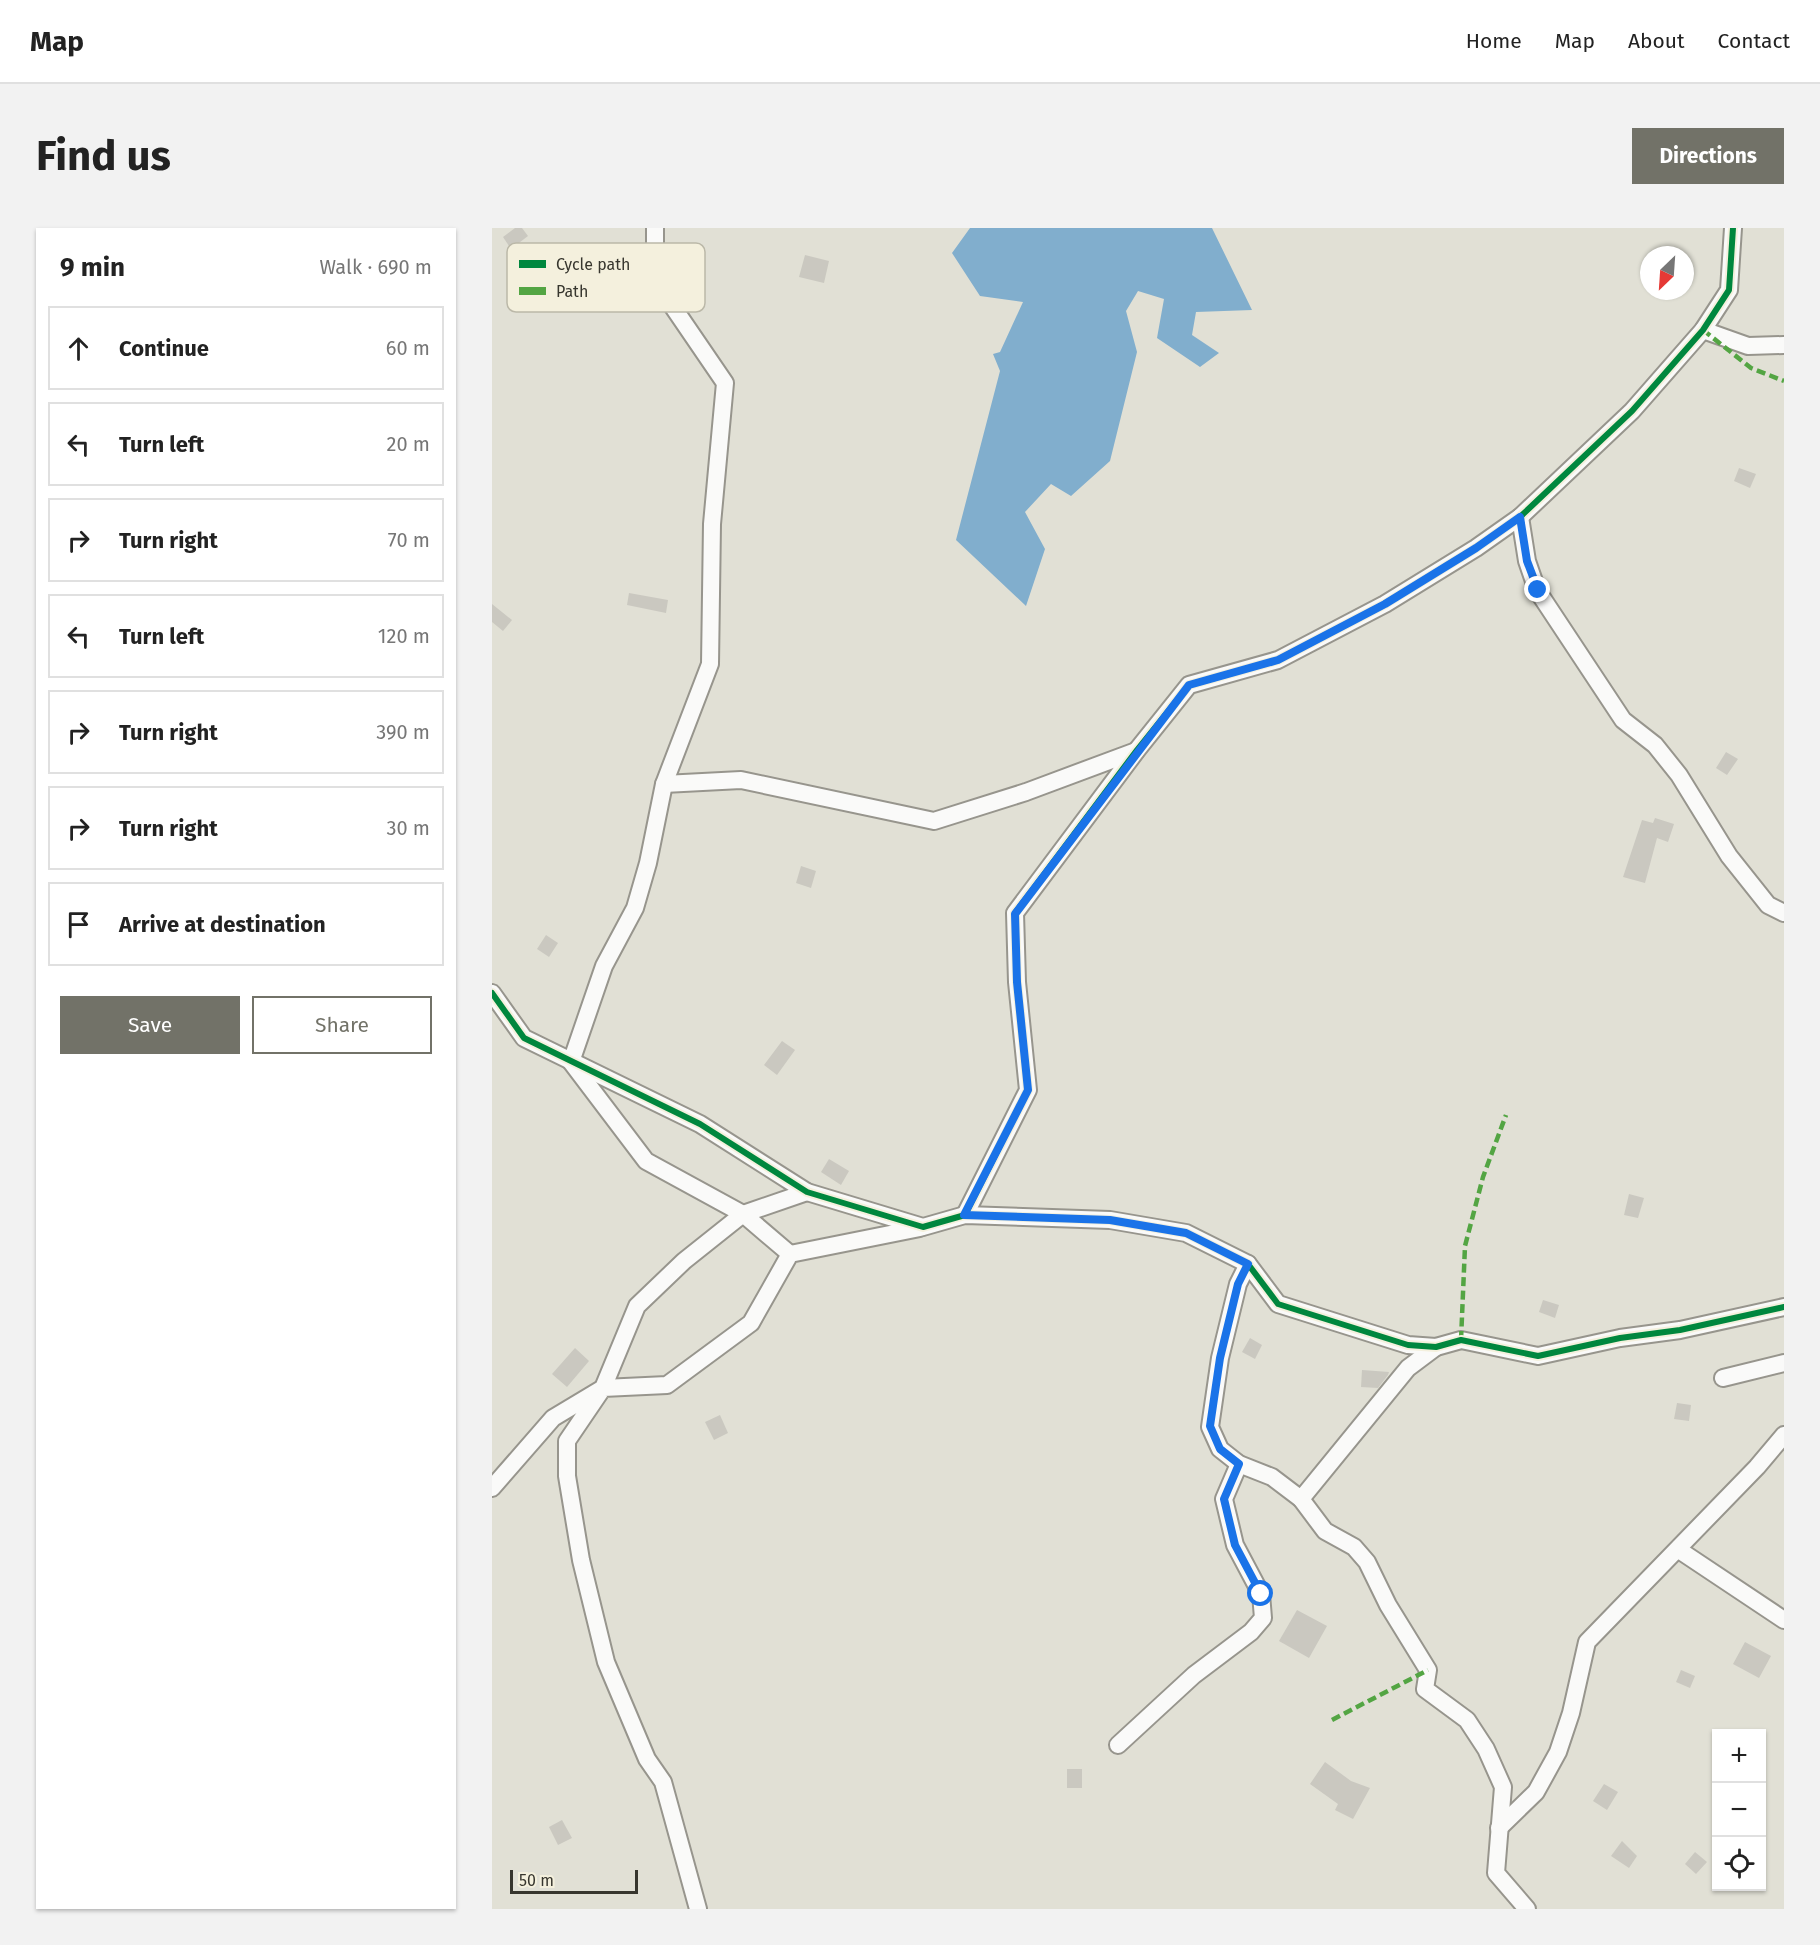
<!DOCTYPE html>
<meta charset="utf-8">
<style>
:root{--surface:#fff;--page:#f2f2f2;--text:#222;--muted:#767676;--line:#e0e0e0;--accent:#727268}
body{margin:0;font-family:"Fira Sans",sans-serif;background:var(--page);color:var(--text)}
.controls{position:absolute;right:18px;bottom:18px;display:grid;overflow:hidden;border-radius:0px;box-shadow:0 2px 4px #0004}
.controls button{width:54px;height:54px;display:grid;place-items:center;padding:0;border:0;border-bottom:2px solid var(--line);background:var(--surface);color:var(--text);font:30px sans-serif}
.compass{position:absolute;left:1148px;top:18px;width:54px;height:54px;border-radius:50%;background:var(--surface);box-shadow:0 2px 4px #0004;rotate:205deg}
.scale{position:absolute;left:18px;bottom:15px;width:128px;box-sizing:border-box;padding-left:6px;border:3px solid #37362e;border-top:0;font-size:16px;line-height:21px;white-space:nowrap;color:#37362e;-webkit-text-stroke:4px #f4f0dd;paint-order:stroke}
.stop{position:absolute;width:18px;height:18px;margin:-14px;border:4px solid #1a73e8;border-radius:50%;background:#fff}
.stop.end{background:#1a73e8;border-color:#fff;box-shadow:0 2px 6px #0008}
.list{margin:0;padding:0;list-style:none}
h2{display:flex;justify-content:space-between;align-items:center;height:78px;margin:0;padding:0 24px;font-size:26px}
h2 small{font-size:20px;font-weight:400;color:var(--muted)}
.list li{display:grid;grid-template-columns:39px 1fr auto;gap:18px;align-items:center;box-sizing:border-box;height:84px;margin:0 12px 12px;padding:0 12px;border:2px solid var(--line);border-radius:0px}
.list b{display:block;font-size:22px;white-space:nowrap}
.list em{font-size:20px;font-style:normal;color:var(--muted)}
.actions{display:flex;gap:12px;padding:18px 24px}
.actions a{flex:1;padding:14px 0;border:2px solid var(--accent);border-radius:0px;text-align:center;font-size:21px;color:var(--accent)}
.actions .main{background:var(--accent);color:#fff}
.icon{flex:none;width:33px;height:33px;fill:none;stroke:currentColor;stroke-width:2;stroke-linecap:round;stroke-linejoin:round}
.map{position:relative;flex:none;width:1292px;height:1681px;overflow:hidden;border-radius:0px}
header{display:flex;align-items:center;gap:36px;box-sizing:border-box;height:84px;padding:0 30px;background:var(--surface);border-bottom:2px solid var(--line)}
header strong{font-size:28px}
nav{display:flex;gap:33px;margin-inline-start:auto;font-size:21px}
.intro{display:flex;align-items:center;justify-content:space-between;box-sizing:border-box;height:144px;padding:0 36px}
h1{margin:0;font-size:42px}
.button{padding:15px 27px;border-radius:0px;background:var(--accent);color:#fff;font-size:21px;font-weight:700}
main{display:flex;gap:36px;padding:0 36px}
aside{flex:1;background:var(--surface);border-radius:0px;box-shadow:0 2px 4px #0004}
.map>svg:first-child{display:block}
.water{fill:#81aecd}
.building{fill:#cac8c0}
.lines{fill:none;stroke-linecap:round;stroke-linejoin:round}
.minor-casing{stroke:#97958d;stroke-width:20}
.minor{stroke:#fafaf9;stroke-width:16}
.quiet{stroke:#53a543;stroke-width:4.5;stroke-dasharray:9 4.5;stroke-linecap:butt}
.cycleway-casing{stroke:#f4f0dd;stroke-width:10}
.cycleway{stroke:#00873e;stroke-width:6}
.route{stroke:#1a73e8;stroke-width:8}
.key{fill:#f4f0dd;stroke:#bbb8a8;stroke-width:1.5}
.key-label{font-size:16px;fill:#37362e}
</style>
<header>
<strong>Map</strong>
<nav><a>Home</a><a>Map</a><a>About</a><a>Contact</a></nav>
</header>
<div class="intro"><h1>Find us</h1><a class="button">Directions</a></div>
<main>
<aside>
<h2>9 min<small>Walk · 690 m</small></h2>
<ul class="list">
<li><svg class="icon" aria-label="ahead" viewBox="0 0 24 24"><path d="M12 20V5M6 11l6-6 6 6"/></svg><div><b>Continue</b></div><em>60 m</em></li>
<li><svg class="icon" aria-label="left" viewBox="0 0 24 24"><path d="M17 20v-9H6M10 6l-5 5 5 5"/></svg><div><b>Turn left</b></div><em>20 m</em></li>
<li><svg class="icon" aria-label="right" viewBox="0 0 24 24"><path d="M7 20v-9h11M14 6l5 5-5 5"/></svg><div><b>Turn right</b></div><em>70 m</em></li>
<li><svg class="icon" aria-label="left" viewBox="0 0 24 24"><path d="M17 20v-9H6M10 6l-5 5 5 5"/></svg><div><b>Turn left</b></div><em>120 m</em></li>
<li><svg class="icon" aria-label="right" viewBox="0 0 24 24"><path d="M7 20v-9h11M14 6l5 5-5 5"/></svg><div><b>Turn right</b></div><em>390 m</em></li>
<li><svg class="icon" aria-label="right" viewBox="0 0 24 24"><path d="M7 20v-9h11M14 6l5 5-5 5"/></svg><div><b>Turn right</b></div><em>30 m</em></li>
<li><svg class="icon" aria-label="arrive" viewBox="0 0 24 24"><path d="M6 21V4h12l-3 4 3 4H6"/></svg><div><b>Arrive at destination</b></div></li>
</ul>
<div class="actions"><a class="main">Save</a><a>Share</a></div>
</aside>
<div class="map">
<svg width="1292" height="1681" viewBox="0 0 1292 1681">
<rect width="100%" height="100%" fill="#e1e0d5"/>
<polygon class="water" points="478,0 720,0 760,82 704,84 700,107 727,125 708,139 665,110 672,71 646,63 634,83 645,124 618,233 579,268 559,256 533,284 553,321 534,378 464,312 508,143 501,126 508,124 531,74 488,68 460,25"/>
<g class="building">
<polygon points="23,0 30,0 36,8 19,21 11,9"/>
<polygon points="313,27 337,33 332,55 307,49"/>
<polygon points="1247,240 1264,246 1258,260 1242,253"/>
<polygon points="137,365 176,372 174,385 135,377"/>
<polygon points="0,376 20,392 11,403 0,394"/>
<polygon points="1234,524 1246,531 1235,547 1224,540"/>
<polygon points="1163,590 1182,596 1176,614 1165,610 1153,655 1131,649 1150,592 1161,595"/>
<polygon points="309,638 324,643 319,660 304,655"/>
<polygon points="54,707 66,715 57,729 45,721"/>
<polygon points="290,813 303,822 285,847 272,837"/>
<polygon points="337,931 357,943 349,957 329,944"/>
<polygon points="1137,966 1152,970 1146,990 1132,987"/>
<polygon points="1051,1072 1067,1077 1063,1090 1047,1084"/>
<polygon points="758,1110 770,1117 763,1131 750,1124"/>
<polygon points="83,1120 97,1133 75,1159 60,1146"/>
<polygon points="870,1142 897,1144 896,1147 886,1160 869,1159"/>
<polygon points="1185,1175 1199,1177 1197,1193 1182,1191"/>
<polygon points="228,1187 236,1205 222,1212 213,1194"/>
<polygon points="805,1382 835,1398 817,1430 787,1413"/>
<polygon points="1253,1414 1279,1428 1267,1450 1241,1436"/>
<polygon points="1189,1442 1203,1448 1198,1460 1184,1454"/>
<polygon points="833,1534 859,1553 878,1560 861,1591 843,1582 846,1576 818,1556"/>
<rect x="575" y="1541" width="15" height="19"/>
<polygon points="1112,1556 1126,1564 1115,1582 1101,1573"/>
<polygon points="70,1592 80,1610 66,1617 57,1599"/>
<polygon points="1130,1613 1145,1628 1137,1640 1119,1628"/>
<polygon points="1203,1624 1215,1634 1204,1646 1193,1636"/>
</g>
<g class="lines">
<g class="minor-casing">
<g id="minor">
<polyline points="163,0 163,16 177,73 233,155 220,296 218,436 172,556 156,635 143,680 112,738 79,834 154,933 251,986 298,1026"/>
<polyline points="1211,102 1256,118 1292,117"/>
<polyline points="1028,289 1035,333 1045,362 1131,492 1163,517 1187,547 1237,628 1276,677 1292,685"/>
<polyline points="172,556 249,552 442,593 534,564 644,523"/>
<polyline points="0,765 32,810 208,896 315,964 431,999 473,987 618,992 694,1005 756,1036 786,1076 916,1117 944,1119 969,1112 1046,1128 1128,1110 1188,1102 1292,1079"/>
<polyline points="473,987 536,862 525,754 523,685 645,522 697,457 786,432 893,376 984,320 1028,289 1140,183 1211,102 1237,62 1241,0"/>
<polyline points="756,1036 746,1056 728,1130 718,1199 728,1221 747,1236 780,1249 809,1271 916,1140 944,1119"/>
<polyline points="1231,1150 1292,1135"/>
<polyline points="0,1260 61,1190 111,1160 145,1078 192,1033 251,986 315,964"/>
<polyline points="809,1271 833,1303 862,1319 875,1334 896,1377 936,1442 933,1461 975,1492 994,1521 1011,1559 1004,1645 1035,1681"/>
<polyline points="1187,1322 1292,1392"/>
<polyline points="626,1517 702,1447 759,1404 771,1390 769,1366 743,1317 732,1271 747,1236"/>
<polyline points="1007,1600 1044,1564 1066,1524 1079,1485 1095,1414 1265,1239 1292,1207"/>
<polyline points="206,1681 171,1554 155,1531 114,1434 89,1332 75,1248 75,1213 111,1160 175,1157 259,1095 298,1026 428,1000"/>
</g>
</g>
<use href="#minor" class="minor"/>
<g class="quiet">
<polyline points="1211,102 1259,140 1292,153"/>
<polyline points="969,1112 973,1018 991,949 1014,887"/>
<polyline points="840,1492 936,1442"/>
</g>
<g class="cycleway-casing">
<g id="cycleway">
<polyline points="0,765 32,810 208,896 315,964 431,999 473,987 618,992 694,1005 756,1036 786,1076 916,1117 944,1119 969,1112 1046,1128 1128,1110 1188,1102 1292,1079"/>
<polyline points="473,987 536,862 525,754 523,685 645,522 697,457 786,432 893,376 984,320 1028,289 1140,183 1211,102 1237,62 1241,0"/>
</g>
</g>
<use href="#cycleway" class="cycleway"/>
</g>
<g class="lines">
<polyline class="route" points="769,1366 743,1317 732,1271 747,1236 728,1221 718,1198 728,1130 746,1056 756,1036 694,1005 618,992 472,987 536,862 525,754 523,686 697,457 786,432 893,376 984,320 1028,289 1035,333 1046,362"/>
</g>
<rect x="15" y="15" width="198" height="69" rx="9" class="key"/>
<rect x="27" y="32" width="27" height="8" fill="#00873e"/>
<rect x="27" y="59" width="27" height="8" fill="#53a543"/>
<g class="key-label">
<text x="64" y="42">Cycle path</text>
<text x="64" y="69">Path</text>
</g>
</svg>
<div class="controls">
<button>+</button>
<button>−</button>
<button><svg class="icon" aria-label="locate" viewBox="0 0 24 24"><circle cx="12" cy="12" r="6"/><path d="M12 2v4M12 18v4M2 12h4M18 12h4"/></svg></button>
</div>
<svg class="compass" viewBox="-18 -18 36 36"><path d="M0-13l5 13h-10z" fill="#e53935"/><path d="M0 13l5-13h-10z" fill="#767676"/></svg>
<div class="scale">50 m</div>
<div class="stop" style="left:769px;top:1366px"></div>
<div class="stop end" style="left:1046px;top:362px"></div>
</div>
</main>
